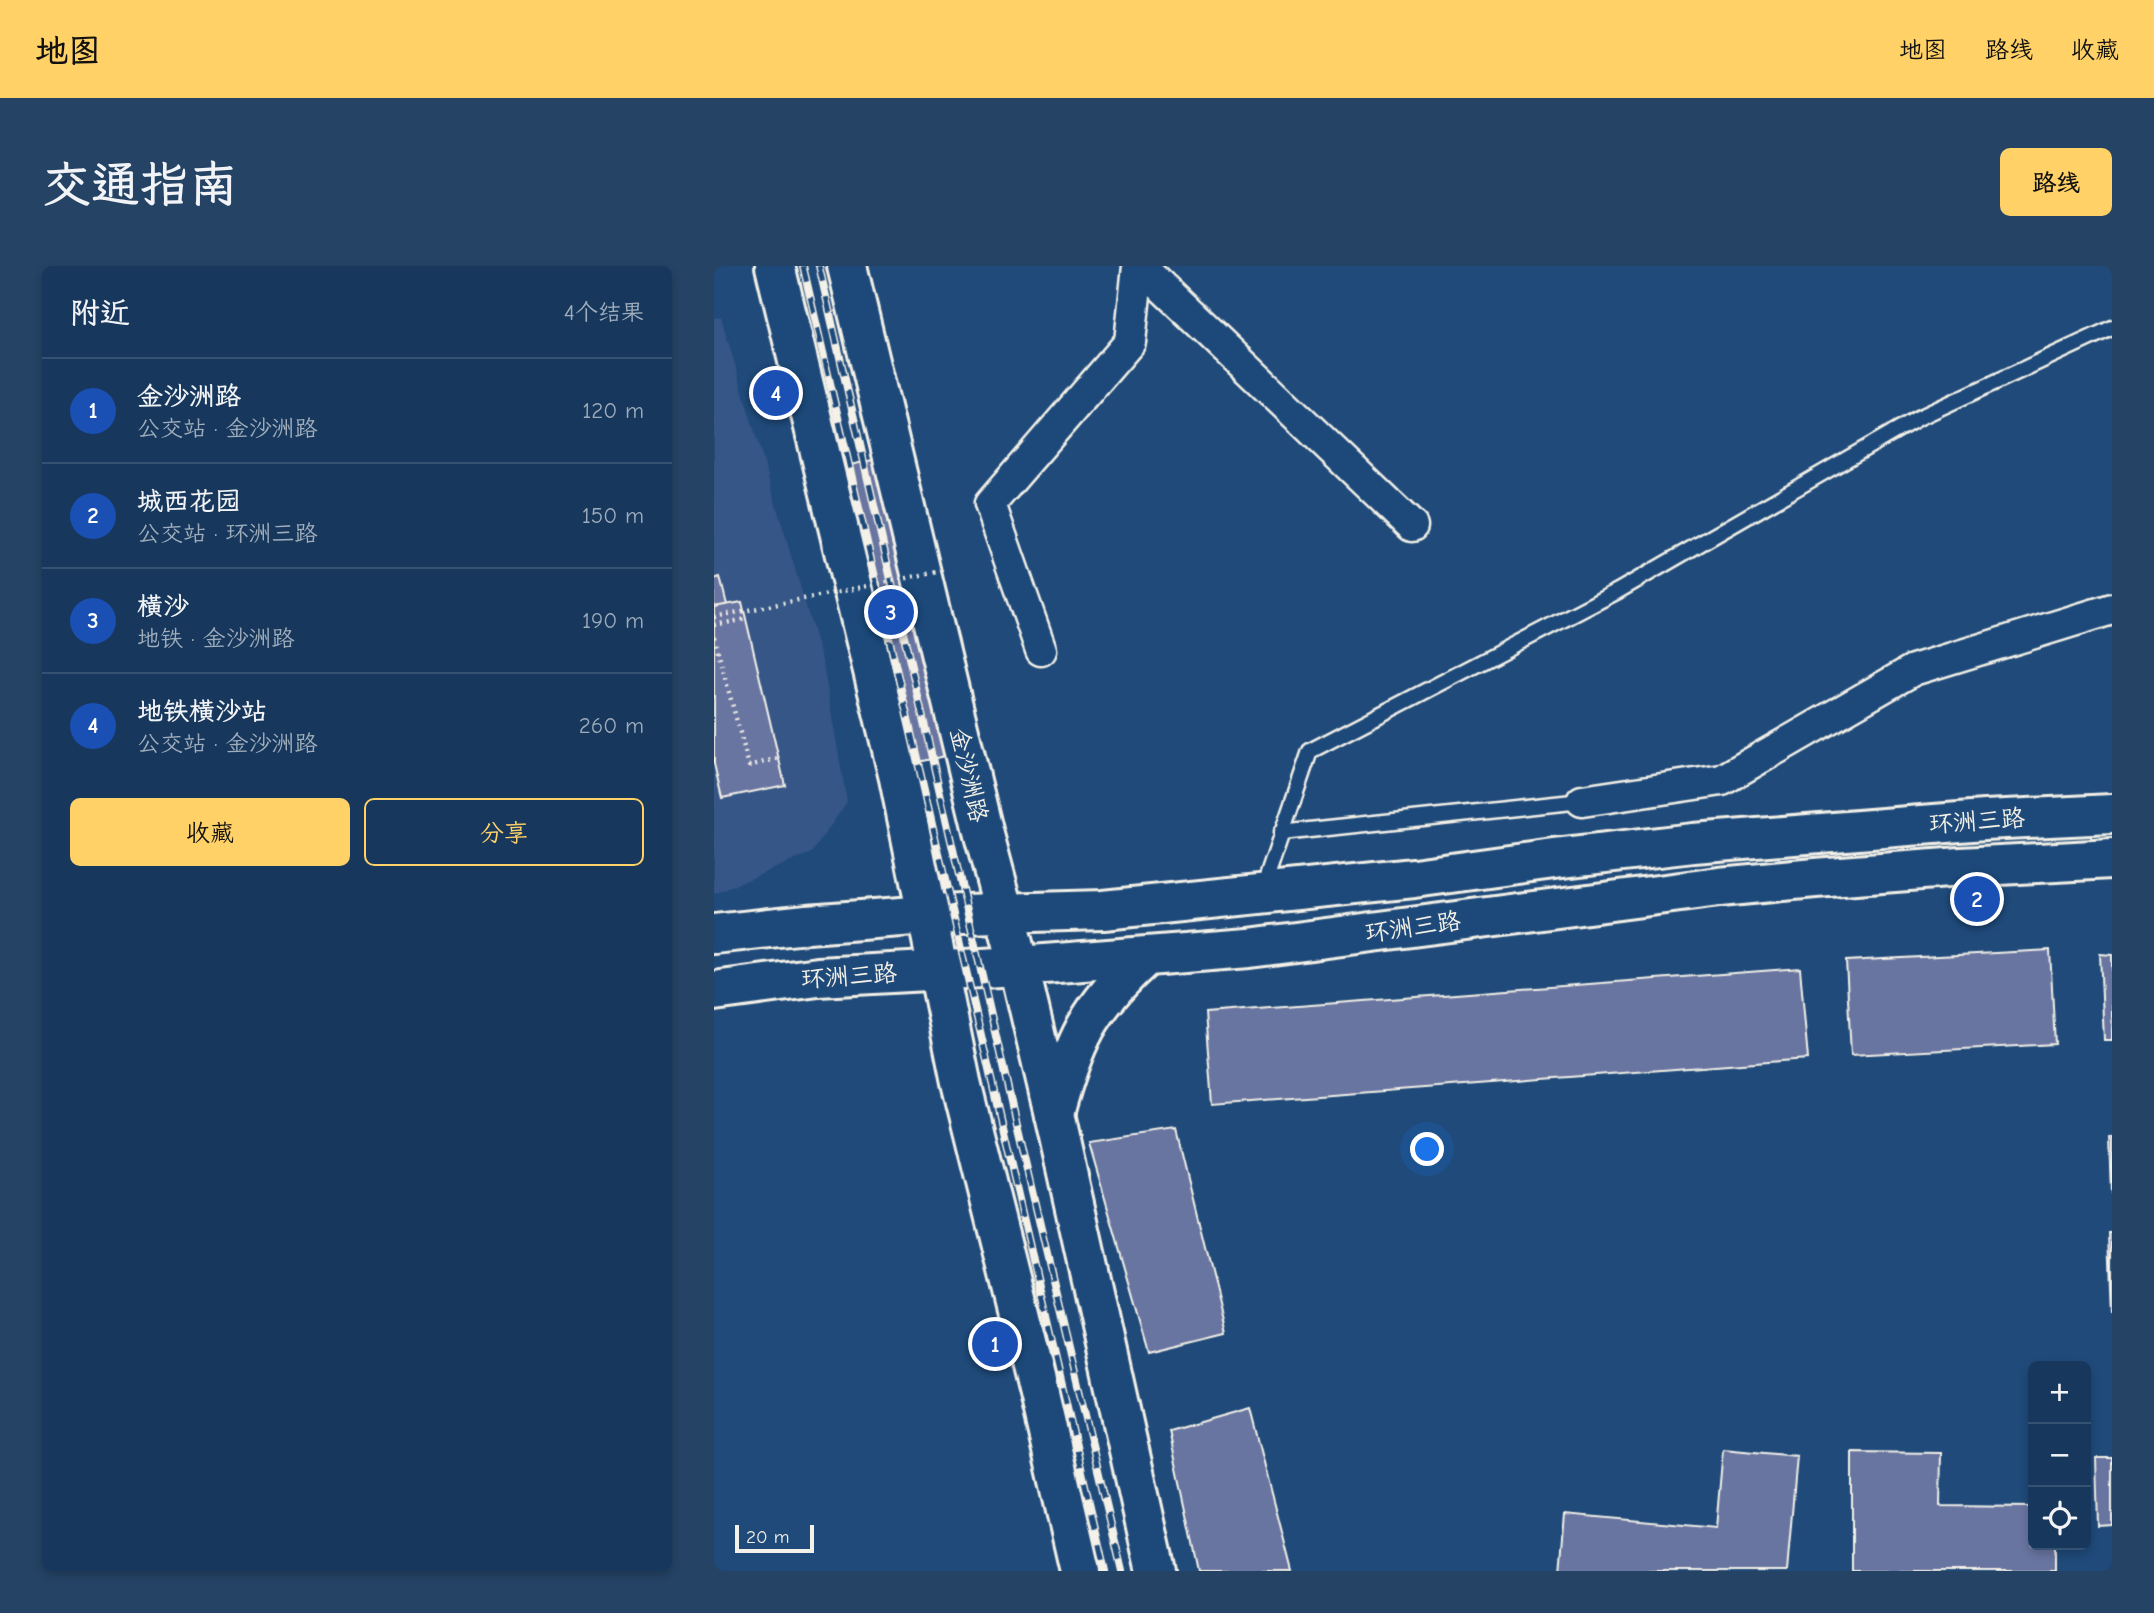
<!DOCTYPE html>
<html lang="zh">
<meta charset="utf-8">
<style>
:root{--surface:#17385c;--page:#244365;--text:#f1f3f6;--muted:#9eacbb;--line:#365272;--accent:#ffd166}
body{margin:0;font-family:"Comic Neue","LXGW WenKai TC",sans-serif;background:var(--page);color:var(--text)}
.controls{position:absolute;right:21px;bottom:21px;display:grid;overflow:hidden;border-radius:10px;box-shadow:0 4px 10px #0003}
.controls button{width:63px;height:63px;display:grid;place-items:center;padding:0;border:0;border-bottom:2px solid var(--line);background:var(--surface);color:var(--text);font:35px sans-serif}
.scale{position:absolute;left:21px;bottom:18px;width:79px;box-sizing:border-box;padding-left:7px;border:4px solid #f4f1e8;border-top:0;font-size:19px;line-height:24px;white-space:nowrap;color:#f4f1e8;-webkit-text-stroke:5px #1f4a7a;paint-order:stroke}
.you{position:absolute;left:714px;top:884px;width:24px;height:24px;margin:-18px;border:5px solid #fff;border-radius:50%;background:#1a73e8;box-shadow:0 0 0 10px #1a73e833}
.badge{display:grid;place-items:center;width:46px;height:46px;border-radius:50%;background:var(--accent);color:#fff;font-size:23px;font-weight:700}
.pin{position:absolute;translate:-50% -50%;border:4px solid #fff;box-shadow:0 2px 7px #0006}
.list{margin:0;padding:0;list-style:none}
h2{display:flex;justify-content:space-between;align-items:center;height:91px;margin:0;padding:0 28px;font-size:30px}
h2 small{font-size:23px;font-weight:400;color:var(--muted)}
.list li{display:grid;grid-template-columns:46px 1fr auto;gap:21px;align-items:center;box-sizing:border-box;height:105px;padding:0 28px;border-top:2px solid var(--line)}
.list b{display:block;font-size:26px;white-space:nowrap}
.list p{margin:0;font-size:23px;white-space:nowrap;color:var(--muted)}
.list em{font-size:23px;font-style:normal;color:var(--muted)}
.actions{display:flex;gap:14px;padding:21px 28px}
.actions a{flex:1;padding:16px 0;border:2px solid var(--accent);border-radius:10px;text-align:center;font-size:24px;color:var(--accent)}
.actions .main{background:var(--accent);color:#111}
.icon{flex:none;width:38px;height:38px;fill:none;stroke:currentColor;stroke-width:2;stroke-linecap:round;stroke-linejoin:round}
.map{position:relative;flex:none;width:1398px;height:1305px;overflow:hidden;border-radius:10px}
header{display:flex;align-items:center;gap:42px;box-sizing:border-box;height:98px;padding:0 35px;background:var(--accent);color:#111}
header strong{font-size:33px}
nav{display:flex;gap:38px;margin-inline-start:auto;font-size:24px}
.intro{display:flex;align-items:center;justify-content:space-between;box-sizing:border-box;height:168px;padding:0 42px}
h1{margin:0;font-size:49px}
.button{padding:18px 32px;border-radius:10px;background:var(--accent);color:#111;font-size:24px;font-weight:700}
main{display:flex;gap:42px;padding:0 42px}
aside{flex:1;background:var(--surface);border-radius:10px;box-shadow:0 4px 10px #0003}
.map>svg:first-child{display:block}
.built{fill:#355786}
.building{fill:#6975a1;stroke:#f4f1e8;stroke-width:2}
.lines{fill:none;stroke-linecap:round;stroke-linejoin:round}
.lane-casing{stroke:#f4f1e8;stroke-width:19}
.street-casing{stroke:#f4f1e8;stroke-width:35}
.secondary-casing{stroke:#f4f1e8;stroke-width:44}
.primary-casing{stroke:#f4f1e8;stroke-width:44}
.path{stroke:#f4f1e8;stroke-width:4.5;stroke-dasharray:2 5;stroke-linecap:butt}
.lane{stroke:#1f4a7a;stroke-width:14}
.street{stroke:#1f4a7a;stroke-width:30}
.secondary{stroke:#1f4a7a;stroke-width:38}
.primary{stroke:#1f4a7a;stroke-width:38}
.rail-casing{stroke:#f4f1e8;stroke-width:8}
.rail{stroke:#1f4a7a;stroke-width:5;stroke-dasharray:16;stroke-linecap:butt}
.path-bridge{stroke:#f4f1e8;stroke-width:4.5;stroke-dasharray:2 5;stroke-linecap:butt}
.labels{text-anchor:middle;stroke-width:5;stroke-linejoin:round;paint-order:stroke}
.street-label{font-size:24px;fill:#f4f1e8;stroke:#1f4a7a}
</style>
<header>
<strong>地图</strong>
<nav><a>地图</a><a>路线</a><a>收藏</a></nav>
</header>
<div class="intro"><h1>交通指南</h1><a class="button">路线</a></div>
<main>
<aside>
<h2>附近<small>4个结果</small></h2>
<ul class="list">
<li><span class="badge" style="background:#1a4fb4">1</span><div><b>金沙洲路</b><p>公交站 · 金沙洲路</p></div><em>120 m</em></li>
<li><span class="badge" style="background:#1a4fb4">2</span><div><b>城西花园</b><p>公交站 · 环洲三路</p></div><em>150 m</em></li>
<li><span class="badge" style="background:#1a4fb4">3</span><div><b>横沙</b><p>地铁 · 金沙洲路</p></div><em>190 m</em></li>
<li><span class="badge" style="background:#1a4fb4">4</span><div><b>地铁横沙站</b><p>公交站 · 金沙洲路</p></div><em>260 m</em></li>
</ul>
<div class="actions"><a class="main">收藏</a><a>分享</a></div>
</aside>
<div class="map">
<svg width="1398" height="1305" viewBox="0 0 1398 1305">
<rect width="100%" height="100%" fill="#1f4a7a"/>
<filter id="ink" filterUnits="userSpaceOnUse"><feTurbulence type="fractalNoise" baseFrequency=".0143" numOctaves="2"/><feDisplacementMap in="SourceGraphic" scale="14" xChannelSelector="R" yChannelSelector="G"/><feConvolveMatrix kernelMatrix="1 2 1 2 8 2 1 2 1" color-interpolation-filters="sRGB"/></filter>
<g filter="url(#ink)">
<polygon class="built" points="7,51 109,398 133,536 98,587 0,628 0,52"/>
<g class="building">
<polygon points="172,191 240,488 181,501 114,204"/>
<polygon points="6,311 13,339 0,341 0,313"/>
<polygon points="28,336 71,519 8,532 0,498 0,341"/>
<polygon points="1336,684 1341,778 1137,789 1132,695"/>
<polygon points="1386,688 1398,689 1398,774 1390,774"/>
<polygon points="1086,702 1094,793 498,838 491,747"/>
<polygon points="462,864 512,1067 435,1086 375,877"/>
<polygon points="1398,871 1398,927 1397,927 1395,872"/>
<polygon points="1395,967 1398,967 1398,1047"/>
<polygon points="536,1142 578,1305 485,1305 455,1165"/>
<polygon points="1009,1183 1083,1190 1073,1305 846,1305 851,1248 1002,1262"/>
<polygon points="1138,1186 1227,1187 1226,1240 1319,1241 1319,1279 1341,1279 1341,1305 1138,1305"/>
<polygon points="1382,1192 1398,1192 1398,1259 1384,1260"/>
</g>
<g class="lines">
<g class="lane-casing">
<g id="lane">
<polyline points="567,567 868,535"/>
<polyline points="548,626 596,485 904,325 1204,152 1398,62"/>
</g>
</g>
<g class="street-casing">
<g id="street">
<polyline points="426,0 698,260"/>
<polyline points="327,384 276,238 416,76 424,0"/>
<polyline points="868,535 1008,514 1199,404 1398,343"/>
</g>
</g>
<g class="secondary-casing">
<g id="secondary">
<polyline points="0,668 93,658 214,649 389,644 700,612 840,593 979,577 1271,554 1398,548"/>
<polyline points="0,725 104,711 305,700 535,682 1005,621 1101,612 1247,601 1398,593"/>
<path d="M340 848C359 777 375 741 431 691"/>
</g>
</g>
<g class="primary-casing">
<g id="primary">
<polyline points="61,0 185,512 247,816 325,1128 366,1305"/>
<polyline points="133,0 270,569 305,700 340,848 442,1305"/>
</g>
</g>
<g class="path">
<polyline points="0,359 33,353"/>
<polyline points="0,371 35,500 65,492"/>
</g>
<use href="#lane" class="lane"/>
<use href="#street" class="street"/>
<use href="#secondary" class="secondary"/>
<use href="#primary" class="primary"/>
<g class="rail-casing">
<g id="rail">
<polyline points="89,0 391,1305"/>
<polyline points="105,0 301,853 408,1305"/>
</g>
</g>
<use href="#rail" class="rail"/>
<polyline class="path-bridge" points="0,351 233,304"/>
</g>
</g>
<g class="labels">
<g class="street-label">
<text transform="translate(255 509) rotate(77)" y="8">金沙洲路</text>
<text transform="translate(1263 555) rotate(-4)" y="8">环洲三路</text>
<text transform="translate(699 661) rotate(-8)" y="8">环洲三路</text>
<text transform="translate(135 710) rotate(-4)" y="8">环洲三路</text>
</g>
</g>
</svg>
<div class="controls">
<button>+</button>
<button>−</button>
<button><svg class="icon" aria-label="locate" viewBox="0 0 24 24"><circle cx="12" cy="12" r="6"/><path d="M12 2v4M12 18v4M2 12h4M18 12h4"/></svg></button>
</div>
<div class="scale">20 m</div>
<div class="you"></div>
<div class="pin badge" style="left:281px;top:1078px;background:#1a4fb4">1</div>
<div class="pin badge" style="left:1263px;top:633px;background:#1a4fb4">2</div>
<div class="pin badge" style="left:177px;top:346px;background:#1a4fb4">3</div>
<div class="pin badge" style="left:62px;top:127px;background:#1a4fb4">4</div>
</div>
</main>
